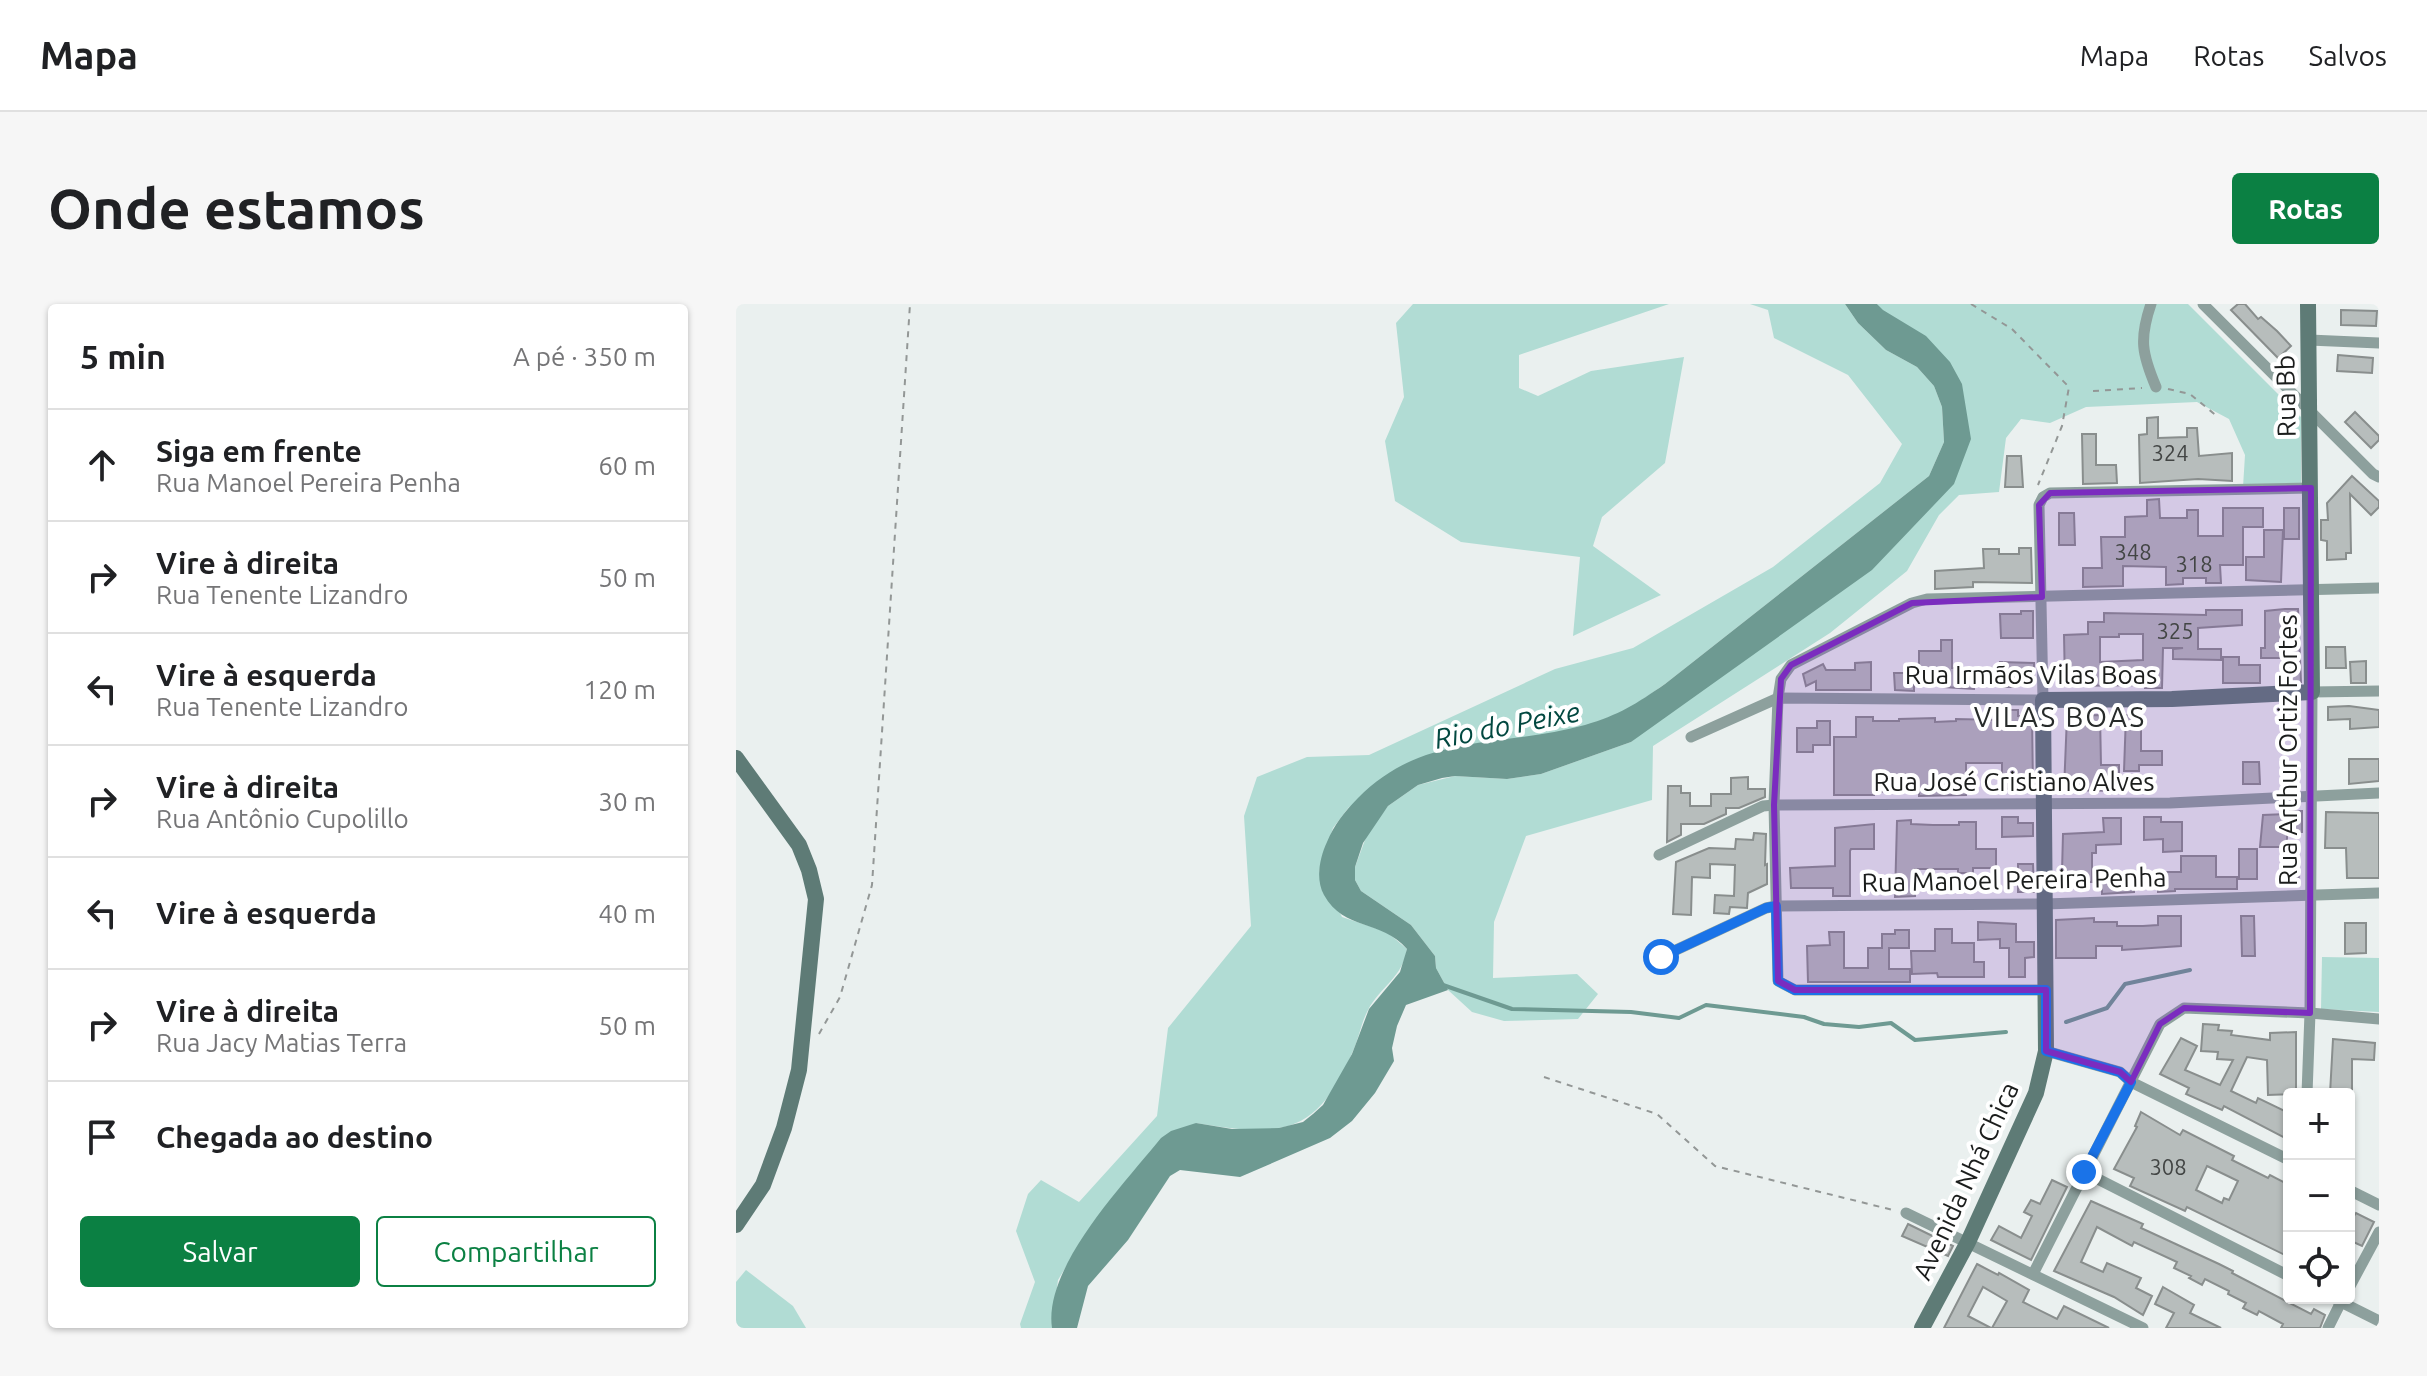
<!DOCTYPE html>
<html lang="pt">
<meta charset="utf-8">
<style>
:root{--surface:#fff;--page:#f6f6f6;--text:#202124;--muted:#757577;--line:#e0e0e0;--accent:#0b8043}
body{margin:0;font-family:Ubuntu,sans-serif;background:var(--page);color:var(--text)}
.controls{position:absolute;right:24px;bottom:24px;display:grid;overflow:hidden;border-radius:8px;box-shadow:0 2px 6px #0004}
.controls button{width:72px;height:72px;display:grid;place-items:center;padding:0;border:0;border-bottom:2px solid var(--line);background:var(--surface);color:var(--text);font:40px sans-serif}
.stop{position:absolute;width:24px;height:24px;margin:-18px;border:6px solid #1a73e8;border-radius:50%;background:#fff}
.stop.end{background:#1a73e8;border-color:#fff;box-shadow:0 2px 8px #0008}
.list{margin:0;padding:0;list-style:none}
h2{display:flex;justify-content:space-between;align-items:center;height:104px;margin:0;padding:0 32px;font-size:34px}
h2 small{font-size:26px;font-weight:400;color:var(--muted)}
.list li{display:grid;grid-template-columns:52px 1fr auto;gap:24px;align-items:center;box-sizing:border-box;height:112px;padding:0 32px;border-top:2px solid var(--line)}
.list b{display:block;font-size:30px;white-space:nowrap}
.list p{margin:0;font-size:26px;white-space:nowrap;color:var(--muted)}
.list em{font-size:26px;font-style:normal;color:var(--muted)}
.actions{display:flex;gap:16px;padding:24px 32px}
.actions a{flex:1;padding:18px 0;border:2px solid var(--accent);border-radius:8px;text-align:center;font-size:28px;color:var(--accent)}
.actions .main{background:var(--accent);color:#fff}
.icon{flex:none;width:44px;height:44px;fill:none;stroke:currentColor;stroke-width:2;stroke-linecap:round;stroke-linejoin:round}
.map{position:relative;flex:none;width:1643px;height:1024px;overflow:hidden;border-radius:8px}
header{display:flex;align-items:center;gap:48px;box-sizing:border-box;height:112px;padding:0 40px;background:var(--surface);border-bottom:2px solid var(--line)}
header strong{font-size:38px}
nav{display:flex;gap:44px;margin-inline-start:auto;font-size:28px}
.intro{display:flex;align-items:center;justify-content:space-between;box-sizing:border-box;height:192px;padding:0 48px}
h1{margin:0;font-size:56px}
.button{padding:20px 36px;border-radius:8px;background:var(--accent);color:#fff;font-size:28px;font-weight:700}
main{display:flex;gap:48px;padding:0 48px}
aside{flex:1;background:var(--surface);border-radius:8px;box-shadow:0 2px 6px #0004}
.map>svg:first-child{display:block}
.green{fill:#b1dcd4}
.water{fill:#6e9a92}
.lines{fill:none;stroke-linecap:round;stroke-linejoin:round}
.stream{stroke:#6e9a92;stroke-width:4}
.building{fill:#b7bdbc;stroke:#898e8d;stroke-width:2;fill-rule:evenodd}
.path{stroke:#939796;stroke-width:2;stroke-dasharray:6 6;stroke-linecap:butt}
.street{stroke:#8da09d;stroke-width:11}
.secondary{stroke:#5e7b76;stroke-width:16}
.route{stroke:#1a73e8;stroke-width:10}
.marked{fill:#7b2cbf;fill-opacity:0.2;stroke:#7b2cbf;stroke-width:6;stroke-linejoin:round}
.labels{text-anchor:middle;stroke-width:8;stroke-linejoin:round;paint-order:stroke}
.number-label{font-size:22px;fill:#424544}
.street-label{font-size:26px;fill:#1b1d1c;stroke:#fff}
.neighbourhood-label{font-size:28px;letter-spacing:2px;fill:#272b2a;stroke:#fff}
.water-label{font-size:28px;font-style:italic;fill:#024840;stroke:#fff}
</style>
<header>
<strong>Mapa</strong>
<nav><a>Mapa</a><a>Rotas</a><a>Salvos</a></nav>
</header>
<div class="intro"><h1>Onde estamos</h1><a class="button">Rotas</a></div>
<main>
<aside>
<h2>5 min<small>A pé · 350 m</small></h2>
<ul class="list">
<li><svg class="icon" aria-label="ahead" viewBox="0 0 24 24"><path d="M12 20V5M6 11l6-6 6 6"/></svg><div><b>Siga em frente</b><p>Rua Manoel Pereira Penha</p></div><em>60 m</em></li>
<li><svg class="icon" aria-label="right" viewBox="0 0 24 24"><path d="M7 20v-9h11M14 6l5 5-5 5"/></svg><div><b>Vire à direita</b><p>Rua Tenente Lizandro</p></div><em>50 m</em></li>
<li><svg class="icon" aria-label="left" viewBox="0 0 24 24"><path d="M17 20v-9H6M10 6l-5 5 5 5"/></svg><div><b>Vire à esquerda</b><p>Rua Tenente Lizandro</p></div><em>120 m</em></li>
<li><svg class="icon" aria-label="right" viewBox="0 0 24 24"><path d="M7 20v-9h11M14 6l5 5-5 5"/></svg><div><b>Vire à direita</b><p>Rua Antônio Cupolillo</p></div><em>30 m</em></li>
<li><svg class="icon" aria-label="left" viewBox="0 0 24 24"><path d="M17 20v-9H6M10 6l-5 5 5 5"/></svg><div><b>Vire à esquerda</b></div><em>40 m</em></li>
<li><svg class="icon" aria-label="right" viewBox="0 0 24 24"><path d="M7 20v-9h11M14 6l5 5-5 5"/></svg><div><b>Vire à direita</b><p>Rua Jacy Matias Terra</p></div><em>50 m</em></li>
<li><svg class="icon" aria-label="arrive" viewBox="0 0 24 24"><path d="M6 21V4h12l-3 4 3 4H6"/></svg><div><b>Chegada ao destino</b></div></li>
</ul>
<div class="actions"><a class="main">Salvar</a><a>Compartilhar</a></div>
</aside>
<div class="map">
<svg width="1643" height="1024" viewBox="0 0 1643 1024">
<rect width="100%" height="100%" fill="#eaf0ef"/>
<g class="green">
<polygon points="677,0 933,0 783,51 783,84 802,92 855,67 948,53 929,159 866,213 857,242 925,291 837,332 844,253 725,238 659,197 649,137 668,93 660,19"/>
<path d="M1014 0H1109L1122 19 1150 46 1181 63 1198 82 1206 103 1208 138 1193 172 929 380 887 409 613 503 597 524 583 567 606 613 651 628 671 645C667 673 644 683 632 706 625 719 623 734 617 747 581 833 544 833 460 819L349 931 322 976 316 1024H285L284 1020 299 978 280 927 292 890 305 876 343 898 421 812 432 724 515 622 508 512 521 473 571 453 633 451 819 365 897 344 1037 263 1144 179 1166 140 1112 71 1038 34 1032 6Z"/>
<polygon points="1141,0 1452,0 1565,113 1565,181 1507,183 1509,151 1493,115 1461,98 1350,103 1314,119 1285,115 1270,134 1263,188 1223,191 1203,211 1171,267 1094,329 917,442 916,496 790,532 758,618 757,674 841,670 862,690 842,715 768,717 736,708 712,686 700,664 699,652 675,621 625,587 619,576 619,563 632,528 652,502 682,481 719,472 771,475 805,470 895,438 1235,135"/>
<polygon points="1586,653 1643,654 1643,708 1585,705"/>
<polygon points="10,966 57,1002 70,1024 0,1024 0,978"/>
</g>
<path class="water" d="M1109 0H1141L1147 6 1190 32 1214 58 1226 80 1235 135 1218 180 1136 266 895 438 805 470 771 475 719 472 706 474 682 481 652 502 627 539 619 563V576L625 587 675 621 699 652 700 664 712 686 670 701 661 722 656 744 658 757 639 789 616 817 594 834 504 873 444 866 434 872 392 936 352 982 341 1024H316C307 963 389 879 425 834L435 827 460 819 496 825 543 824 567 818 577 810 587 801 616 750 633 705 664 668 671 645C645 615 608 627 588 591 579 575 584 553 591 538 598 521 609 507 622 494 688 427 766 444 849 421 883 411 900 400 929 380L1193 172 1208 138 1206 103 1198 82 1181 63 1150 46 1122 19Z"/>
<g class="lines">
<g class="stream">
<polyline points="707,681 776,705 895,708 943,714 970,701 1068,713 1088,720 1123,723 1155,719 1179,736 1270,728"/>
<polyline points="1330,718 1371,704 1389,680 1454,666"/>
</g>
</g>
<g class="building">
<polygon points="1502,0 1509,0 1522,15 1525,13 1541,27 1555,42 1542,54 1495,6"/>
<polygon points="1605,6 1641,7 1640,22 1605,21"/>
<polygon points="1602,51 1637,54 1636,69 1601,67"/>
<polygon points="1619,108 1643,132 1643,136 1635,144 1609,118"/>
<polygon points="1422,113 1422,134 1451,133 1451,124 1461,124 1463,152 1496,149 1496,177 1462,175 1404,179 1403,131 1411,130 1411,114"/>
<polygon points="1346,130 1360,130 1360,161 1380,161 1381,179 1347,180"/>
<polygon points="1271,152 1285,152 1287,183 1269,183"/>
<polygon points="1616,172 1643,197 1643,203 1635,211 1614,190 1615,249 1610,249 1610,255 1591,256 1591,237 1585,236 1585,216 1592,216 1591,199"/>
<polygon points="1423,195 1424,214 1451,214 1451,206 1462,206 1462,232 1487,232 1487,204 1527,204 1527,223 1507,223 1507,261 1484,261 1485,279 1470,279 1470,274 1447,274 1447,280 1430,281 1430,263 1387,262 1387,282 1347,283 1347,264 1366,264 1365,233 1389,233 1389,213 1411,212 1411,196"/>
<rect x="1548" y="204" width="15" height="31"/>
<polygon points="1323,209 1338,209 1339,241 1323,241"/>
<polygon points="1528,226 1547,226 1545,278 1510,276 1510,253 1528,253"/>
<polygon points="1283,244 1295,244 1296,279 1237,278 1237,283 1199,285 1199,267 1248,264 1247,245 1263,245 1263,250 1283,250"/>
<polygon points="1549,305 1562,305 1565,378 1552,378 1551,360 1546,360 1546,354 1525,354 1525,344 1529,344 1529,307"/>
<path d="M1470 306H1506V321L1462 324V345H1485V356L1437 355V345L1447 344H1427L1426 384H1409V381L1329 382 1328 331 1352 330V318H1368V309L1470 311ZM1383 330H1407V356L1364 358V333H1383Z"/>
<polygon points="1285,307 1297,307 1297,334 1265,334 1264,310 1285,310"/>
<polygon points="1205,336 1216,336 1216,364 1238,364 1238,385 1207,383 1207,367 1183,367 1183,347 1205,347"/>
<polygon points="1590,343 1609,343 1610,364 1590,364"/>
<polygon points="1487,353 1503,353 1503,361 1524,361 1524,379 1487,379"/>
<polygon points="1630,357 1630,379 1615,379 1614,358"/>
<polygon points="1135,358 1135,386 1080,386 1080,377 1070,382 1067,370 1087,360 1090,366 1119,366 1119,359"/>
<polygon points="1264,358 1298,359 1298,379 1278,380 1278,383 1265,383"/>
<polygon points="1158,369 1178,369 1178,387 1159,386"/>
<polygon points="1613,402 1643,406 1643,423 1614,425 1614,415 1592,416 1592,403"/>
<polygon points="1264,406 1282,406 1282,412 1296,412 1297,484 1266,485 1266,459 1230,459 1230,491 1183,492 1183,486 1138,488 1138,491 1098,491 1098,433 1120,433 1120,413 1137,413 1137,417 1163,417 1163,415 1199,414 1199,418 1220,417 1220,415 1264,416"/>
<polygon points="1364,411 1365,461 1383,461 1383,487 1328,486 1331,412"/>
<polygon points="1390,411 1405,411 1405,447 1426,447 1426,461 1403,461 1403,467 1388,467"/>
<polygon points="1081,417 1094,417 1094,441 1077,441 1077,448 1061,448 1061,424 1081,424"/>
<polygon points="1613,455 1643,455 1643,477 1613,480"/>
<polygon points="1507,458 1523,458 1524,480 1507,480"/>
<polygon points="1012,473 1012,485 1029,485 1029,493 1003,504 990,504 990,510 968,520 945,520 945,531 931,538 932,482 945,482 945,489 954,489 954,502 975,502 975,490 995,490 995,474"/>
<polygon points="1552,507 1566,507 1566,528 1551,528 1551,543 1524,543 1527,511 1552,510"/>
<polygon points="1590,508 1643,509 1643,574 1611,574 1610,544 1589,544"/>
<polygon points="1266,513 1282,513 1282,519 1297,519 1297,532 1266,533"/>
<polygon points="1408,513 1425,513 1425,518 1446,518 1446,547 1427,548 1427,535 1408,536"/>
<polygon points="1367,514 1385,514 1385,540 1360,541 1360,549 1356,549 1356,578 1344,578 1344,568 1326,568 1327,530 1368,528"/>
<polygon points="1175,516 1175,520 1197,521 1223,521 1223,518 1240,518 1240,545 1260,545 1260,564 1237,564 1237,569 1222,569 1222,565 1179,565 1179,592 1159,593 1161,517"/>
<polygon points="1138,520 1138,545 1115,545 1114,547 1114,592 1097,592 1097,584 1055,584 1054,564 1099,562 1099,524"/>
<polygon points="1018,529 1030,530 1029,561 1031,560 1031,580 1012,589 1011,604 994,603 993,610 978,609 979,591 998,592 999,561 974,560 974,574 956,573 955,611 937,610 940,558 973,544 999,545 1000,535 1017,536"/>
<rect x="1503" y="545" width="18" height="30"/>
<polygon points="1445,552 1480,552 1480,573 1501,573 1501,585 1439,585 1439,587 1422,588 1422,568 1445,568"/>
<polygon points="1562,553 1563,579 1547,580 1546,554"/>
<polygon points="1282,560 1297,560 1298,588 1282,588"/>
<polygon points="1398,568 1398,588 1366,590 1366,569"/>
<polygon points="1422,612 1445,612 1445,642 1386,646 1386,642 1360,642 1360,654 1320,654 1320,616 1358,614 1358,618 1381,618 1381,622 1407,622 1422,621"/>
<polygon points="1505,612 1518,612 1519,652 1506,652"/>
<polygon points="1242,618 1280,620 1280,638 1298,638 1298,653 1289,654 1289,673 1273,673 1273,644 1264,644 1264,635 1242,636"/>
<polygon points="1609,619 1630,619 1630,649 1609,650"/>
<polygon points="1199,625 1216,625 1216,639 1238,639 1238,658 1248,658 1248,673 1202,673 1201,669 1176,670 1175,647 1199,647"/>
<polygon points="1159,626 1173,626 1173,644 1153,644 1153,665 1174,665 1174,678 1072,678 1071,642 1094,641 1093,628 1108,628 1108,664 1132,664 1132,644 1146,644 1146,630 1159,630"/>
<polygon points="1467,720 1483,721 1482,726 1496,727 1495,731 1534,736 1534,729 1560,728 1560,790 1532,791 1531,756 1511,753 1495,787 1520,799 1522,794 1553,809 1553,826 1549,834 1488,802 1486,806 1450,790 1453,784 1424,770 1445,734 1461,742 1449,766 1484,781 1497,756 1481,755 1482,748 1465,747"/>
<polygon points="1597,735 1639,739 1638,756 1616,755 1616,790 1594,790"/>
<path d="M1405 808 1444 831 1447 826 1498 852 1496 856 1532 874 1534 871 1553 881V953L1451 903 1449 907 1394 882 1398 874 1378 865 1401 823 1399 822ZM1471 862 1502 877 1493 896 1488 894 1486 899 1460 886Z"/>
<polygon points="1316,876 1331,883 1295,956 1255,936 1263,922 1285,934 1296,912 1288,908 1295,896 1304,900"/>
<polygon points="1355,897 1407,920 1405,924 1483,960 1497,967 1496,969 1575,1010 1578,1005 1589,1011 1584,1024 1545,1024 1547,1020 1523,1007 1521,1011 1507,1004 1510,999 1492,990 1493,987 1469,975 1466,981 1453,974 1455,972 1438,964 1441,958 1398,938 1396,942 1361,923 1345,958 1367,968 1371,959 1405,974 1400,984 1416,992 1407,1011 1378,993 1318,967"/>
<polygon points="1613,909 1618,912 1620,909 1638,918 1626,942 1613,936"/>
<polygon points="1172,920 1217,942 1212,952 1166,932"/>
<polygon points="1241,960 1262,971 1263,969 1293,986 1287,998 1321,1015 1328,1002 1373,1024 1256,1024 1271,997 1247,983 1232,1012 1255,1024 1208,1024"/>
<polygon points="1427,983 1458,1001 1454,1009 1485,1024 1430,1024 1438,1009 1419,1000"/>
</g>
<g class="lines">
<g class="path">
<polyline points="1235,0 1276,25 1333,83 1326,122 1302,181"/>
<polyline points="1432,85 1454,90 1482,113"/>
<polyline points="1357,87 1406,84"/>
<polyline points="83,730 104,693 136,581 174,0"/>
<polyline points="808,773 921,810 979,862 1157,906"/>
</g>
<g class="street">
<path d="M1415 0C1403 35 1406 50 1420 83"/>
<polyline points="1467,0 1637,170 1643,173"/>
<polyline points="1573,36 1643,39"/>
<polyline points="955,433 1042,394 1307,396 1303,201 1307,193 1314,189 1575,184"/>
<polyline points="923,551 1027,502 1038,501 1434,499 1643,489"/>
<polyline points="925,653 1030,604 1040,602 1309,600 1643,589"/>
<polyline points="1310,686 1059,686 1042,677 1038,501 1042,394 1045,375 1055,361 1176,299 1191,295 1643,284"/>
<polyline points="1310,747 1384,768 1395,778 1553,856"/>
<polyline points="1571,790 1574,709 1576,388 1643,387"/>
<polyline points="1348,868 1553,972"/>
<polyline points="1613,886 1643,901"/>
<polyline points="1170,909 1407,1024"/>
<polyline points="1297,970 1424,720 1448,704 1574,709 1643,715"/>
<polyline points="1613,984 1643,928"/>
<polyline points="1597,994 1643,1017"/>
<polyline points="1592,1024 1607,994"/>
</g>
<g class="secondary">
<polyline points="0,454 63,541 73,566 80,595 63,766 48,824 27,881 0,921"/>
<polyline points="1186,1024 1232,938 1300,789 1310,747 1307,396 1436,395 1576,388 1572,0"/>
</g>
</g>
<g class="lines">
<polyline class="route" points="925,653 1030,604 1040,602 1042,677 1059,686 1310,686 1310,747 1384,768 1395,778 1348,868"/>
</g>
<path class="marked" d="M1575 184 1574 709 1448 704 1424 720 1395 778 1384 768 1310 747V686H1059L1042 677 1038 501 1045 375 1055 361 1176 299 1306 293 1303 201 1314 189Z"/>
<g class="labels">
<g class="number-label">
<text x="1434" y="157">324</text>
<text x="1397" y="256">348</text>
<text x="1458" y="268">318</text>
<text x="1439" y="335">325</text>
<text x="1432" y="871">308</text>
</g>
<g class="street-label">
<text transform="translate(1550 92) rotate(-91)" y="9">Rua Bb</text>
<text x="1295" y="380">Rua Irmãos Vilas Boas</text>
<text transform="translate(1552 446) rotate(-90)" y="9">Rua Arthur Ortiz Fortes</text>
<text x="1278" y="487">Rua José Cristiano Alves</text>
<text transform="translate(1278 576) rotate(-1)" y="9">Rua Manoel Pereira Penha</text>
<text transform="translate(1230 877) rotate(-65)" y="9">Avenida Nhá Chica</text>
</g>
<g class="neighbourhood-label">
<text x="1324" y="423">VILAS BOAS</text>
</g>
<g class="water-label">
<text transform="translate(771 421) rotate(-11)" y="10">Rio do Peixe</text>
</g>
</g>
</svg>
<div class="controls">
<button>+</button>
<button>−</button>
<button><svg class="icon" aria-label="locate" viewBox="0 0 24 24"><circle cx="12" cy="12" r="6"/><path d="M12 2v4M12 18v4M2 12h4M18 12h4"/></svg></button>
</div>
<div class="stop" style="left:925px;top:653px"></div>
<div class="stop end" style="left:1348px;top:868px"></div>
</div>
</main>
